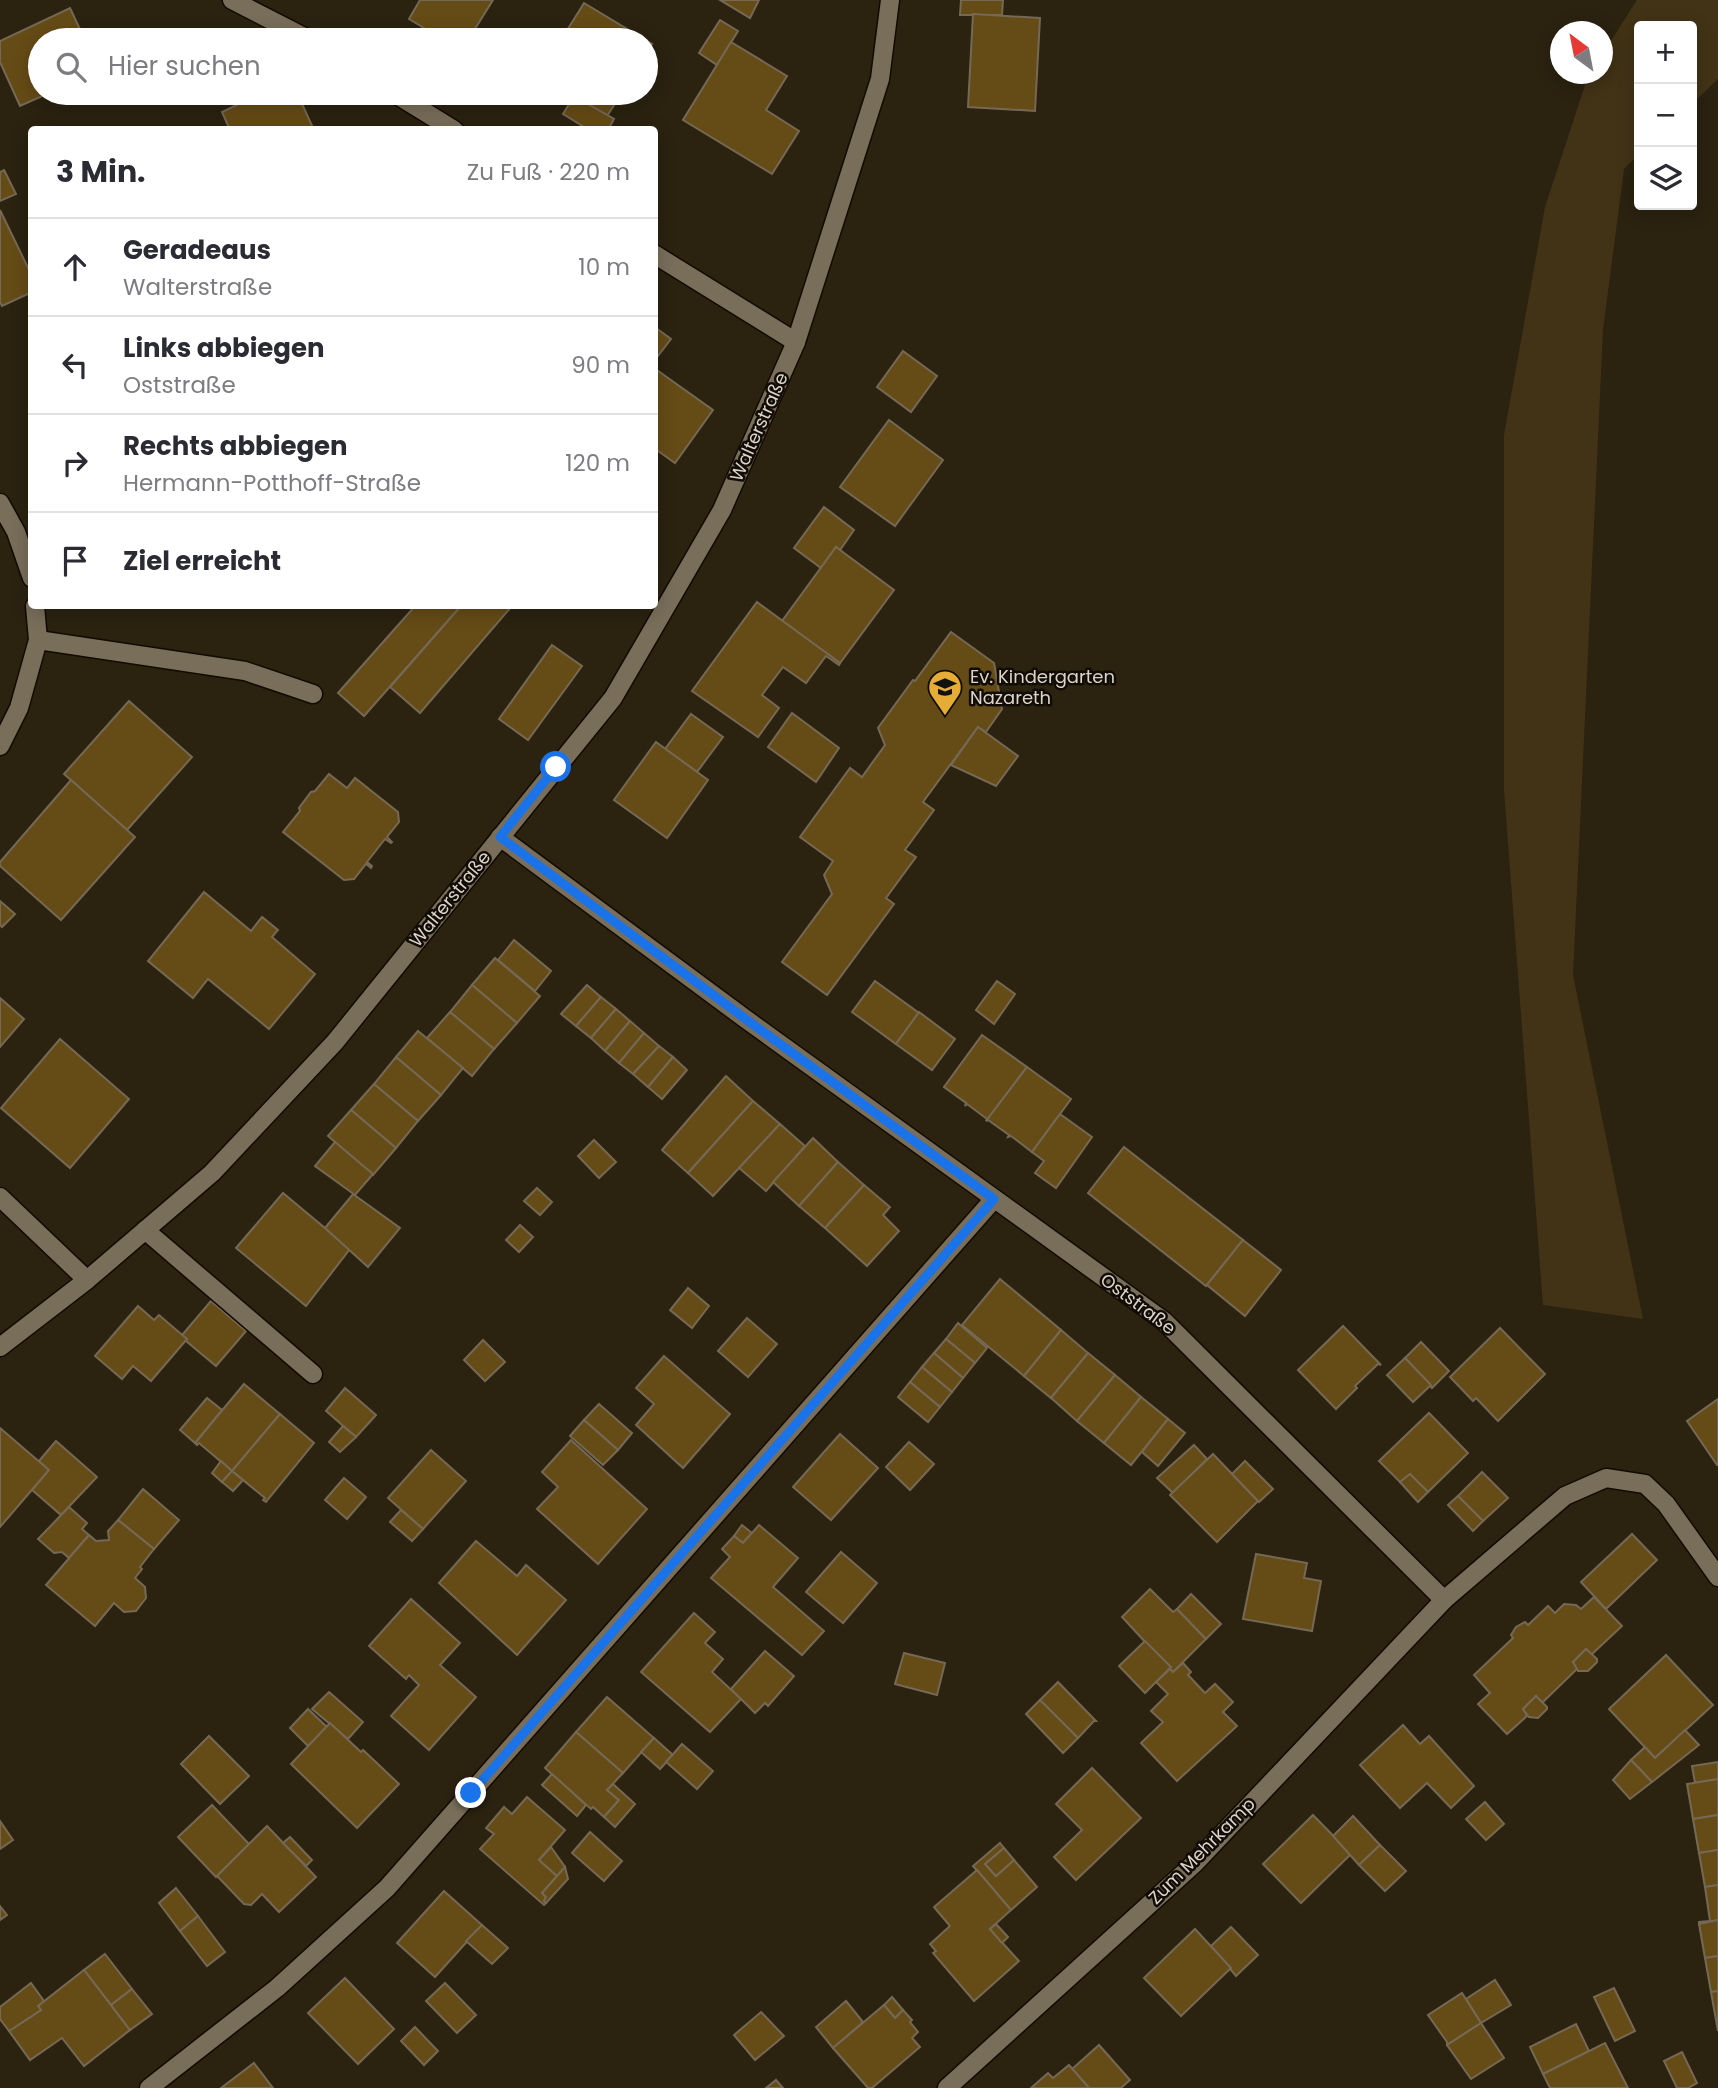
<!DOCTYPE html>
<html lang="de">
<meta charset="utf-8">
<style>
:root{--surface:#fff;--page:#f7f7f7;--text:#2b2b33;--muted:#7c7c81;--line:#e1e1e2}
body{margin:0;font-family:Poppins,sans-serif;background:var(--page);color:var(--text)}
.controls{position:absolute;right:21px;top:21px;display:grid;overflow:hidden;border-radius:7px;box-shadow:0 4px 18px #0003}
.controls button{width:63px;height:63px;display:grid;place-items:center;padding:0;border:0;border-bottom:2px solid var(--line);background:var(--surface);color:var(--text);font:35px sans-serif}
.compass{position:absolute;left:1550px;top:21px;width:63px;height:63px;border-radius:50%;background:var(--surface);box-shadow:0 4px 18px #0003;rotate:328deg}
.stop{position:absolute;width:21px;height:21px;margin:-16px;border:5px solid #1a73e8;border-radius:50%;background:#fff}
.stop.end{background:#1a73e8;border-color:#fff;box-shadow:0 2px 7px #0008}
.list{margin:0;padding:0;list-style:none}
h2{display:flex;justify-content:space-between;align-items:center;height:91px;margin:0;padding:0 28px;font-size:30px}
h2 small{font-size:23px;font-weight:400;color:var(--muted)}
.list li{display:grid;grid-template-columns:46px 1fr auto;gap:21px;align-items:center;box-sizing:border-box;height:98px;padding:0 28px;border-top:2px solid var(--line)}
.list b{display:block;font-size:26px;white-space:nowrap}
.list p{margin:0;font-size:23px;white-space:nowrap;color:var(--muted)}
.list em{font-size:23px;font-style:normal;color:var(--muted)}
.icon{flex:none;width:38px;height:38px;fill:none;stroke:currentColor;stroke-width:2;stroke-linecap:round;stroke-linejoin:round}
.map{position:relative;flex:none;width:1718px;height:2088px;overflow:hidden}
.search{position:absolute;background:var(--surface);box-shadow:0 4px 18px #0003;left:28px;top:28px;width:630px;height:77px;display:flex;align-items:center;gap:18px;box-sizing:border-box;padding:0 24px;border-radius:38px;color:var(--muted);font-size:26px}
.panel{position:absolute;background:var(--surface);box-shadow:0 4px 18px #0003;left:28px;top:126px;width:630px;height:483px;border-radius:7px}
.map>svg:first-child{display:block}
.green{fill:#423316}
.building{fill:#654b16;stroke:#756955;stroke-width:2}
.lines{fill:none;stroke-linecap:round;stroke-linejoin:round}
.service-casing{stroke:#130b00;stroke-width:21}
.minor-casing{stroke:#130b00;stroke-width:21}
.service{stroke:#796e5a;stroke-width:18}
.minor{stroke:#796e5a;stroke-width:18}
.route{stroke:#1a73e8;stroke-width:9}
.labels{text-anchor:middle;stroke-width:5;stroke-linejoin:round;paint-order:stroke}
.street-label{font-size:18px;fill:#dad3c8;stroke:#100c05}
.poi-label{font-size:18px;fill:#dad3c8;stroke:#100c05;text-anchor:start}
</style>
<div class="map">
<svg width="1718" height="2088" viewBox="0 0 1718 2088">
<rect width="100%" height="100%" fill="#2b2210"/>
<polygon class="green" points="1637,0 1718,0 1718,79 1692,104 1692,26 1639,26 1639,154 1624,169 1603,330 1573,975 1643,1319 1543,1305 1504,790 1504,435 1545,207 1588,76 1590,74 1602,74 1603,53"/>
<g class="building">
<polygon points="420,0 493,0 468,40 444,40 409,19"/>
<polygon points="720,0 759,0 750,18"/>
<polygon points="961,0 1003,0 1002,15 960,15"/>
<polygon points="584,3 652,44 651,45 646,40 640,39 561,40"/>
<polygon points="70,8 85,40 40,40 40,93 49,93 20,106 0,62 0,41"/>
<polygon points="973,14 1040,18 1035,111 968,107"/>
<polygon points="720,20 738,31 717,65 699,53"/>
<polygon points="127,30 132,40 105,40"/>
<polygon points="731,42 787,76 766,110 799,131 772,174 683,120"/>
<polygon points="262,93 297,93 314,130 230,130 222,112"/>
<polygon points="568,93 622,93 607,116"/>
<polygon points="574,96 614,119 608,130 589,130 563,114"/>
<polygon points="4,170 16,194 0,201 0,172"/>
<polygon points="0,210 32,276 32,292 2,306 0,302"/>
<polygon points="656,328 671,339 654,361 654,329"/>
<polygon points="903,351 937,376 911,412 877,387"/>
<polygon points="654,368 713,410 675,463 654,448"/>
<polygon points="889,420 943,460 895,526 840,487"/>
<polygon points="824,507 854,530 840,550 836,547 821,568 794,548"/>
<polygon points="836,547 894,590 840,663 782,621"/>
<polygon points="757,602 840,663 839,665 826,656 806,683 783,667 762,695 779,708 758,737 692,691"/>
<polygon points="415,606 461,606 364,716 338,693"/>
<polygon points="461,606 512,606 420,713 390,687"/>
<polygon points="951,632 994,663 1002,709 986,732 978,727 923,802 934,810 905,850 916,857 886,898 894,904 827,995 782,962 832,894 824,875 833,861 800,837 850,768 862,777 885,745 878,728 913,680 915,681"/>
<polygon points="552,645 582,666 528,740 499,719"/>
<polygon points="129,701 192,757 127,830 64,774"/>
<polygon points="792,713 839,748 816,782 768,747"/>
<polygon points="691,714 723,737 697,772 665,749"/>
<polygon points="978,727 1018,756 996,786 951,765"/>
<polygon points="656,742 708,780 667,838 614,800"/>
<polygon points="329,774 347,788 355,778 398,812 399,822 387,837 392,842 391,843 385,839 367,862 372,866 371,868 366,864 354,879 344,880 283,832 300,811 299,808 311,792 315,791"/>
<polygon points="71,780 135,837 61,920 0,866 0,862"/>
<polygon points="204,892 251,931 262,917 278,930 272,937 315,974 269,1029 208,979 193,998 148,961"/>
<polygon points="0,901 15,914 2,927 0,925"/>
<polygon points="514,940 551,971 535,991 498,960"/>
<polygon points="495,958 540,996 517,1023 472,985"/>
<polygon points="875,981 919,1013 896,1044 852,1012"/>
<polygon points="997,981 1015,994 994,1024 976,1010"/>
<polygon points="472,985 517,1023 494,1049 450,1012"/>
<polygon points="587,985 601,997 576,1026 561,1014"/>
<polygon points="601,997 616,1009 591,1038 576,1026"/>
<polygon points="0,998 24,1019 0,1047"/>
<polygon points="616,1009 630,1021 605,1051 591,1038"/>
<polygon points="450,1012 494,1049 472,1076 427,1038"/>
<polygon points="919,1012 955,1039 932,1070 896,1044"/>
<polygon points="630,1021 644,1033 619,1063 605,1051"/>
<polygon points="418,1031 463,1068 441,1095 396,1057"/>
<polygon points="644,1033 659,1046 633,1074 619,1063"/>
<polygon points="982,1035 1027,1067 986,1121 987,1119 967,1104 965,1106 966,1103 944,1087"/>
<polygon points="60,1039 129,1099 70,1168 1,1108"/>
<polygon points="659,1046 673,1057 648,1087 633,1074"/>
<polygon points="396,1057 441,1095 418,1121 374,1084"/>
<polygon points="673,1057 687,1070 662,1099 648,1087"/>
<polygon points="1027,1067 1071,1099 1032,1152 1011,1136 1008,1137 1009,1135 988,1120 986,1121"/>
<polygon points="726,1076 753,1101 688,1173 662,1150"/>
<polygon points="374,1084 418,1121 396,1148 351,1110"/>
<polygon points="753,1101 780,1124 713,1196 688,1173"/>
<polygon points="351,1110 396,1148 373,1175 328,1136"/>
<polygon points="1060,1114 1092,1137 1056,1188 1035,1173 1044,1161 1032,1152"/>
<polygon points="780,1124 805,1146 766,1191 739,1168"/>
<polygon points="813,1138 838,1162 799,1206 773,1182"/>
<polygon points="594,1140 616,1162 599,1178 578,1156"/>
<polygon points="335,1142 373,1174 355,1195 315,1166"/>
<polygon points="1124,1147 1243,1240 1206,1286 1088,1193"/>
<polygon points="838,1162 864,1185 825,1228 799,1206"/>
<polygon points="864,1185 890,1207 883,1215 899,1231 867,1266 825,1228"/>
<polygon points="537,1188 552,1202 540,1215 524,1201"/>
<polygon points="283,1193 350,1249 306,1306 236,1248"/>
<polygon points="353,1194 400,1228 368,1267 325,1228"/>
<polygon points="520,1225 533,1237 519,1252 506,1240"/>
<polygon points="1243,1240 1281,1270 1245,1316 1207,1285"/>
<polygon points="1000,1279 1061,1330 1024,1376 962,1325"/>
<polygon points="688,1288 709,1306 692,1328 670,1310"/>
<polygon points="211,1301 246,1331 216,1366 186,1341 187,1339 182,1335"/>
<polygon points="138,1306 154,1320 159,1315 187,1339 151,1381 133,1366 122,1379 95,1356"/>
<polygon points="747,1318 777,1344 748,1377 718,1351"/>
<polygon points="958,1323 987,1348 975,1363 946,1339"/>
<polygon points="1343,1326 1381,1365 1378,1364 1355,1386 1357,1388 1336,1409 1298,1370"/>
<polygon points="1500,1328 1545,1374 1498,1421 1476,1398 1473,1401 1450,1377"/>
<polygon points="1061,1330 1088,1353 1051,1398 1024,1376"/>
<polygon points="946,1339 975,1363 963,1378 934,1353"/>
<polygon points="483,1340 505,1362 485,1381 464,1360"/>
<polygon points="1421,1342 1449,1371 1432,1388 1405,1358"/>
<polygon points="934,1353 963,1378 952,1392 922,1367"/>
<polygon points="1088,1353 1115,1375 1077,1421 1051,1398"/>
<polygon points="664,1356 730,1414 683,1468 636,1425 654,1404 636,1388"/>
<polygon points="1405,1358 1431,1385 1413,1402 1387,1375"/>
<polygon points="922,1367 952,1392 940,1407 910,1382"/>
<polygon points="1115,1375 1141,1397 1104,1443 1077,1421"/>
<polygon points="910,1382 940,1407 928,1422 898,1397"/>
<polygon points="244,1384 280,1414 232,1471 199,1443 197,1445 195,1443"/>
<polygon points="345,1388 376,1415 356,1437 326,1411"/>
<polygon points="1141,1397 1168,1419 1131,1465 1104,1443"/>
<polygon points="207,1398 222,1410 195,1443 180,1430"/>
<polygon points="1718,1399 1718,1464 1717,1465 1687,1421"/>
<polygon points="599,1404 632,1433 618,1450 584,1420"/>
<polygon points="1429,1413 1468,1453 1428,1492 1410,1474 1400,1482 1379,1461"/>
<polygon points="280,1414 314,1443 266,1502 263,1500 265,1498 232,1471"/>
<polygon points="1168,1419 1185,1433 1158,1466 1142,1452"/>
<polygon points="584,1420 618,1450 603,1465 570,1436"/>
<polygon points="343,1426 356,1437 340,1452 329,1442"/>
<polygon points="0,1428 49,1470 0,1527"/>
<polygon points="840,1434 878,1468 831,1520 793,1487"/>
<polygon points="571,1440 647,1509 598,1564 537,1509 558,1487 542,1472"/>
<polygon points="56,1441 97,1477 61,1515 32,1490 49,1470 39,1461"/>
<polygon points="909,1442 934,1464 910,1490 886,1467"/>
<polygon points="1194,1445 1207,1459 1173,1493 1157,1478"/>
<polygon points="431,1450 466,1481 423,1529 388,1498"/>
<polygon points="1213,1454 1258,1501 1217,1542 1170,1495"/>
<polygon points="221,1461 232,1471 222,1482 212,1473"/>
<polygon points="1245,1461 1273,1489 1259,1502 1232,1474"/>
<polygon points="232,1471 243,1480 233,1491 222,1482"/>
<polygon points="1482,1472 1508,1498 1483,1521 1458,1496"/>
<polygon points="1410,1474 1428,1492 1418,1502 1400,1482"/>
<polygon points="344,1478 366,1497 347,1519 325,1500"/>
<polygon points="143,1489 179,1520 154,1549 118,1520"/>
<polygon points="1458,1496 1483,1521 1473,1531 1448,1505"/>
<polygon points="69,1507 87,1523 82,1529 89,1535 69,1558 62,1552 54,1553 38,1539"/>
<polygon points="401,1510 423,1529 412,1541 390,1522"/>
<polygon points="118,1520 154,1549 140,1567 142,1569 135,1578 145,1587 146,1598 136,1611 124,1612 114,1603 95,1626 46,1585 89,1535 96,1541 109,1540 108,1531"/>
<polygon points="742,1525 752,1533 743,1543 734,1536"/>
<polygon points="759,1525 798,1558 773,1587 824,1631 802,1655 711,1578 730,1557 722,1549 734,1536 743,1543"/>
<polygon points="1632,1534 1657,1560 1606,1609 1581,1582"/>
<polygon points="476,1541 517,1576 526,1565 566,1600 517,1655 439,1583"/>
<polygon points="841,1552 877,1583 843,1623 806,1592"/>
<polygon points="1256,1554 1307,1563 1304,1578 1321,1581 1312,1631 1243,1619"/>
<polygon points="1150,1589 1173,1612 1177,1609 1206,1639 1173,1672 1122,1617"/>
<polygon points="1191,1594 1221,1624 1206,1639 1177,1609"/>
<polygon points="1594,1597 1622,1626 1591,1655 1586,1649 1573,1662 1578,1668 1542,1703 1536,1696 1523,1709 1527,1716 1507,1734 1478,1704 1490,1693 1474,1675 1513,1638 1511,1635 1516,1627 1525,1622 1528,1625 1548,1606 1555,1613 1564,1604 1576,1605 1581,1609"/>
<polygon points="411,1599 460,1643 440,1665 476,1697 429,1750 391,1716 419,1685 409,1675 406,1679 369,1646"/>
<polygon points="694,1613 715,1632 705,1643 723,1659 712,1672 741,1699 710,1732 641,1672"/>
<polygon points="1145,1641 1171,1667 1145,1693 1119,1666"/>
<polygon points="1586,1649 1597,1659 1597,1662 1588,1671 1578,1671 1573,1662"/>
<polygon points="765,1651 794,1676 768,1706 765,1703 755,1713 731,1689"/>
<polygon points="904,1653 945,1663 937,1695 895,1684"/>
<polygon points="1666,1655 1713,1705 1655,1758 1609,1709"/>
<polygon points="1183,1663 1191,1672 1188,1675 1205,1693 1215,1684 1233,1702 1223,1712 1237,1726 1177,1781 1141,1743 1163,1722 1151,1711 1168,1694 1156,1682 1170,1669 1173,1672"/>
<polygon points="1058,1682 1096,1721 1094,1721 1078,1738 1040,1700"/>
<polygon points="329,1692 363,1722 348,1739 312,1709"/>
<polygon points="1536,1696 1547,1707 1547,1709 1538,1718 1529,1717 1523,1709"/>
<polygon points="607,1697 654,1738 623,1773 576,1732"/>
<polygon points="1040,1700 1078,1738 1063,1753 1026,1714"/>
<polygon points="308,1709 327,1727 308,1746 290,1728"/>
<polygon points="330,1723 361,1752 363,1750 399,1784 357,1828 291,1764"/>
<polygon points="1403,1725 1420,1744 1429,1736 1474,1786 1451,1808 1427,1783 1400,1808 1360,1765"/>
<polygon points="1685,1730 1699,1745 1652,1782 1631,1760 1645,1747 1655,1758"/>
<polygon points="576,1732 623,1773 607,1790 619,1800 604,1817 593,1807 591,1809 545,1768"/>
<polygon points="209,1736 249,1776 220,1804 181,1764"/>
<polygon points="654,1738 673,1755 660,1769 641,1752"/>
<polygon points="682,1744 713,1771 697,1789 666,1762"/>
<polygon points="1631,1760 1652,1782 1630,1799 1613,1780"/>
<polygon points="1718,1762 1718,1779 1695,1783 1692,1766"/>
<polygon points="1092,1768 1141,1818 1076,1880 1054,1857 1082,1830 1056,1804"/>
<polygon points="552,1774 586,1805 577,1816 542,1785"/>
<polygon points="1718,1779 1718,1815 1693,1819 1687,1784"/>
<polygon points="613,1784 635,1804 615,1827 604,1817 619,1800 607,1790"/>
<polygon points="527,1797 565,1830 539,1860 557,1876 542,1893 546,1897 544,1901 546,1903 544,1905 480,1849 494,1834 486,1828 504,1807 512,1814"/>
<polygon points="1485,1802 1504,1824 1486,1840 1466,1819"/>
<polygon points="212,1805 249,1844 216,1877 178,1837"/>
<polygon points="1313,1815 1351,1854 1301,1903 1263,1864"/>
<polygon points="1718,1815 1718,1850 1699,1853 1693,1819"/>
<polygon points="1353,1816 1380,1845 1359,1865 1333,1836"/>
<polygon points="0,1821 13,1840 0,1849"/>
<polygon points="267,1826 316,1877 279,1912 262,1894 251,1905 244,1904 217,1876"/>
<polygon points="590,1832 622,1861 604,1881 572,1853"/>
<polygon points="290,1837 312,1860 306,1866 283,1843"/>
<polygon points="1000,1843 1004,1848 985,1864 996,1876 1014,1860 1037,1887 1011,1910 973,1866"/>
<polygon points="1380,1845 1406,1871 1385,1891 1359,1865"/>
<polygon points="551,1847 565,1867 557,1876 539,1860"/>
<polygon points="1004,1848 1014,1860 996,1876 985,1864"/>
<polygon points="1718,1850 1718,1885 1705,1887 1699,1853"/>
<polygon points="565,1867 568,1879 546,1903 544,1901 546,1897 542,1893"/>
<polygon points="977,1870 1011,1910 990,1929 1019,1961 974,2001 933,1953 936,1951 930,1944 950,1926 934,1907"/>
<polygon points="1718,1885 1718,1920 1699,1924 1699,1922 1710,1921 1705,1887"/>
<polygon points="176,1888 198,1916 180,1931 159,1903"/>
<polygon points="444,1891 482,1925 435,1977 397,1943"/>
<polygon points="0,1906 7,1915 0,1920"/>
<polygon points="198,1916 225,1952 207,1966 180,1931"/>
<polygon points="1718,1920 1718,1956 1705,1958 1699,1924"/>
<polygon points="996,1924 1008,1937 1002,1943 990,1929"/>
<polygon points="482,1925 508,1948 492,1964 466,1941"/>
<polygon points="1231,1927 1258,1955 1236,1976 1211,1946"/>
<polygon points="1195,1929 1231,1968 1181,2016 1144,1978"/>
<polygon points="105,1954 132,1989 111,2005 84,1970"/>
<polygon points="1718,1956 1718,1991 1711,1992 1705,1958"/>
<polygon points="84,1970 130,2030 84,2066 62,2038 30,2060 9,2031 41,2010 38,2006"/>
<polygon points="345,1978 394,2029 358,2064 308,2013"/>
<polygon points="1495,1980 1511,2005 1481,2023 1466,1999"/>
<polygon points="31,1983 44,2001 38,2006 41,2010 9,2031 0,2019 0,2007"/>
<polygon points="445,1983 476,2015 457,2033 426,2001"/>
<polygon points="1614,1988 1635,2031 1615,2041 1594,1997"/>
<polygon points="132,1989 152,2014 130,2030 111,2005"/>
<polygon points="1718,1991 1718,2031 1711,1992"/>
<polygon points="1462,1993 1481,2023 1447,2045 1447,2042 1428,2015"/>
<polygon points="892,1997 903,2010 895,2018 884,2005"/>
<polygon points="846,2001 863,2022 833,2048 816,2027"/>
<polygon points="884,2005 895,2018 903,2010 912,2020 910,2022 918,2032 912,2038 920,2047 872,2088 868,2088 833,2048"/>
<polygon points="761,2012 784,2036 755,2060 734,2035"/>
<polygon points="1481,2023 1504,2058 1471,2079 1447,2045"/>
<polygon points="1576,2024 1589,2051 1543,2074 1530,2047"/>
<polygon points="415,2027 438,2051 424,2065 401,2041"/>
<polygon points="1605,2043 1628,2088 1550,2088 1543,2074"/>
<polygon points="1099,2045 1130,2080 1121,2088 1089,2088 1072,2069"/>
<polygon points="1682,2052 1697,2083 1688,2088 1677,2088 1664,2061"/>
<polygon points="254,2063 273,2088 221,2088"/>
<polygon points="1069,2065 1089,2088 1031,2088 1048,2073 1053,2078"/>
<polygon points="776,2080 783,2088 766,2088"/>
</g>
<g class="lines">
<g class="service-casing">
<g id="service">
<polyline points="38,640 245,671 313,694"/>
<polyline points="145,1230 313,1374"/>
</g>
</g>
<g class="minor-casing">
<g id="minor">
<polyline points="232,0 310,40"/>
<polyline points="394,93 454,130"/>
<polyline points="654,254 796,342"/>
<polyline points="0,503 16,532 32,578"/>
<polyline points="0,746 19,708 38,640 35,606"/>
<polyline points="500,837 747,1020 1164,1321 1444,1600 1565,1496 1606,1478 1645,1484 1666,1504 1718,1577"/>
<polyline points="0,1197 87,1280"/>
<polyline points="0,1347 87,1280 212,1173 335,1042 613,698 722,510 796,342 880,79 890,0"/>
<polyline points="149,2088 277,1988 387,1888 994,1199"/>
<polyline points="947,2088 1195,1863 1444,1600"/>
</g>
</g>
<use href="#service" class="service"/>
<use href="#minor" class="minor"/>
</g>
<g class="lines">
<polyline class="route" points="471,1793 994,1199 747,1020 500,837 556,767"/>
</g>
<defs>
<g id="school-pin" transform="scale(1.75)"><path d="M0 17L-7.5 6A9.5 9.5 0 1 1 7.5 6Z" fill="#e5ad35" stroke="#100c05"/><path d="M0-5L7-2L0 1L-7-2ZM-4 1L0 2.5L4 1V4Q0 6-4 4Z" fill="#111"/></g>
</defs>
<g fill-rule="evenodd">
<use href="#school-pin" x="945" y="687"/>
</g>
<g class="labels">
<g class="street-label">
<text transform="translate(759 427) rotate(-66)" y="6">Walterstraße</text>
<text transform="translate(450 899) rotate(-51)" y="6">Walterstraße</text>
<text transform="translate(1138 1304) rotate(37)" y="6">Oststraße</text>
<text transform="translate(1202 1851) rotate(-45)" y="6">Zum Mehrkamp</text>
</g>
<g class="poi-label">
<text x="970" y="683">Ev. Kindergarten<tspan x="970" dy="21">Nazareth</tspan></text>
</g>
</g>
</svg>
<div class="controls">
<button>+</button>
<button>−</button>
<button><svg class="icon" aria-label="layers" viewBox="0 0 24 24"><path d="M12 4l9 5-9 5-9-5zM3 14l9 5 9-5"/></svg></button>
</div>
<svg class="compass" viewBox="-18 -18 36 36"><path d="M0-13l5 13h-10z" fill="#e53935"/><path d="M0 13l5-13h-10z" fill="#7c7c81"/></svg>
<div class="stop" style="left:556px;top:767px"></div>
<div class="stop end" style="left:471px;top:1793px"></div>
<div class="search"><svg class="icon" aria-label="search" viewBox="0 0 24 24"><circle cx="10" cy="10" r="6"/><path d="M15 15l6 6"/></svg>Hier suchen</div>
<section class="panel">
<h2>3 Min.<small>Zu Fuß · 220 m</small></h2>
<ul class="list">
<li><svg class="icon" aria-label="ahead" viewBox="0 0 24 24"><path d="M12 20V5M6 11l6-6 6 6"/></svg><div><b>Geradeaus</b><p>Walterstraße</p></div><em>10 m</em></li>
<li><svg class="icon" aria-label="left" viewBox="0 0 24 24"><path d="M17 20v-9H6M10 6l-5 5 5 5"/></svg><div><b>Links abbiegen</b><p>Oststraße</p></div><em>90 m</em></li>
<li><svg class="icon" aria-label="right" viewBox="0 0 24 24"><path d="M7 20v-9h11M14 6l5 5-5 5"/></svg><div><b>Rechts abbiegen</b><p>Hermann-Potthoff-Straße</p></div><em>120 m</em></li>
<li><svg class="icon" aria-label="arrive" viewBox="0 0 24 24"><path d="M6 21V4h12l-3 4 3 4H6"/></svg><div><b>Ziel erreicht</b></div></li>
</ul>
</section>
</div>
